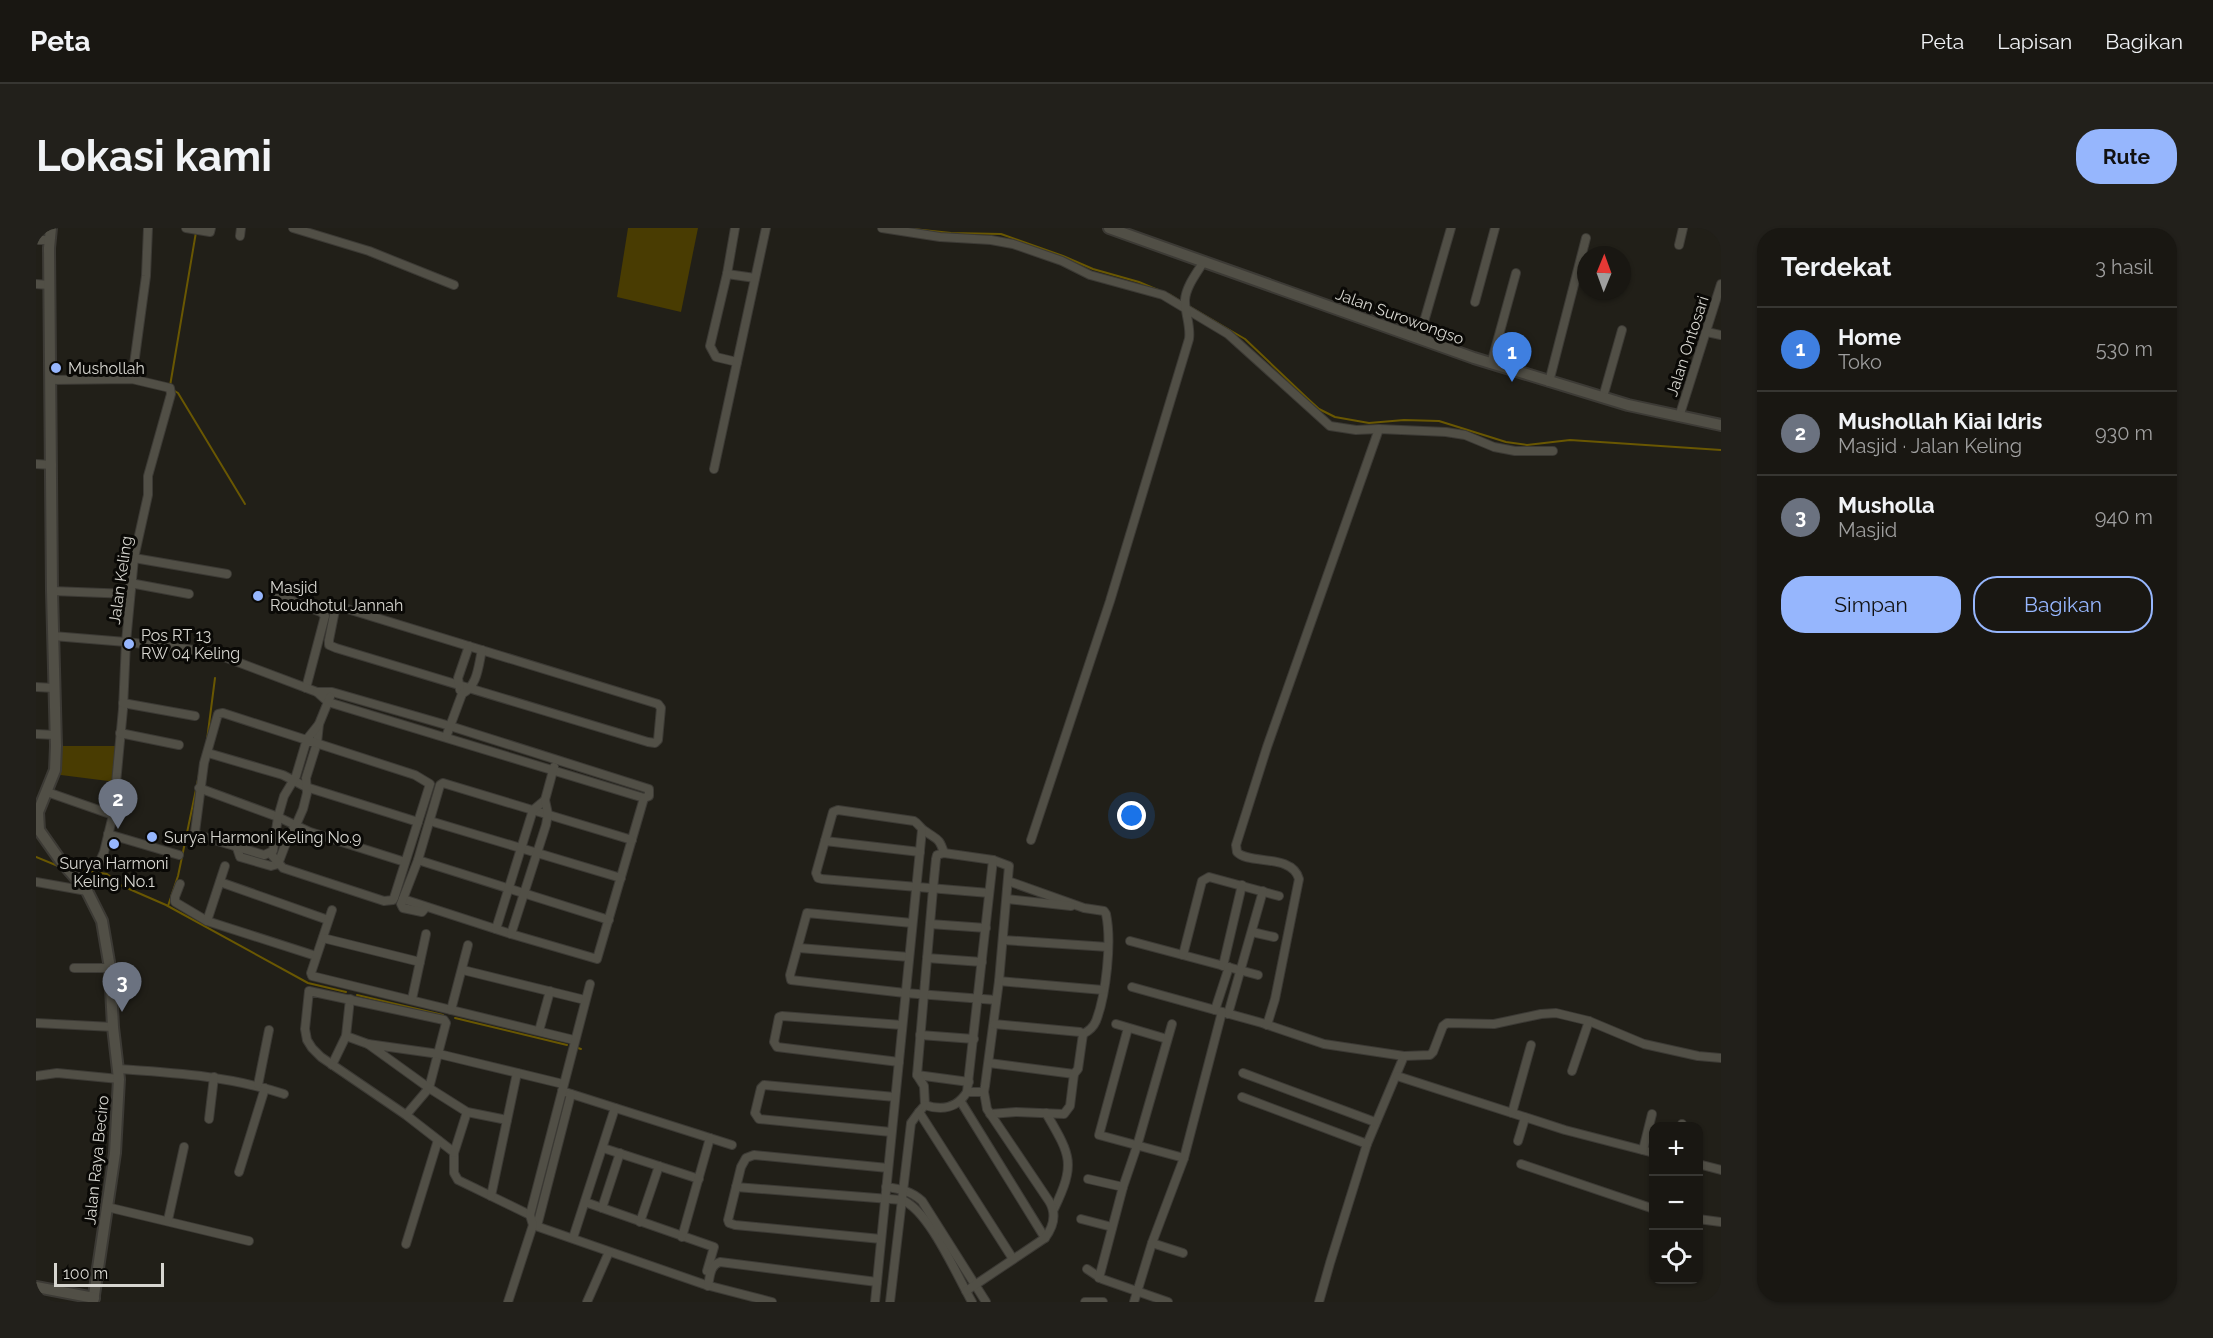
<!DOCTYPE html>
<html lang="id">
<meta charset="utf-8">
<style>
:root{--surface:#191712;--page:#22201b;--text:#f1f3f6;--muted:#9f9f9f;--line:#373632;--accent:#96b6fd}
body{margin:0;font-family:Raleway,sans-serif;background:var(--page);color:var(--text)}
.controls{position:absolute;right:18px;bottom:18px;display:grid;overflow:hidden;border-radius:12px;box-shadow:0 2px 4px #0004}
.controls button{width:54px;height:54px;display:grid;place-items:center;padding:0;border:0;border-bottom:2px solid var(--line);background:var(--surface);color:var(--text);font:30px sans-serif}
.compass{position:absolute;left:1541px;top:18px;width:54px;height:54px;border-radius:50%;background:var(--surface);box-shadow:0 2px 4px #0004;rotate:1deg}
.scale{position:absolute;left:18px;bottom:15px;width:110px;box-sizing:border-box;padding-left:6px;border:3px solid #d7d6d0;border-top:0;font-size:16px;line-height:21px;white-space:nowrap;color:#d7d6d0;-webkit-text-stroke:4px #0a0906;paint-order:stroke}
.you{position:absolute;left:1096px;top:588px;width:21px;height:21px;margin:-15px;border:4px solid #fff;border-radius:50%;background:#1a73e8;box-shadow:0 0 0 9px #1a73e833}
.badge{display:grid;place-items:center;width:39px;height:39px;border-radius:50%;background:var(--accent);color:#fff;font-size:20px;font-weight:700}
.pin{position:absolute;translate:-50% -50px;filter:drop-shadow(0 2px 3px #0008)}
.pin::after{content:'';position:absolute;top:32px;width:21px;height:18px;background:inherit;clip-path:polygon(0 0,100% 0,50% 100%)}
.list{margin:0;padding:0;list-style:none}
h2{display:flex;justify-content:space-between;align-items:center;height:78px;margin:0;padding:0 24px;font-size:26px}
h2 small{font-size:20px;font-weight:400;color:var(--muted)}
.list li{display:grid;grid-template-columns:39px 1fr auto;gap:18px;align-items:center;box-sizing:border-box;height:84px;padding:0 24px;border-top:2px solid var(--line)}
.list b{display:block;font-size:22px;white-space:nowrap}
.list p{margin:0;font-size:20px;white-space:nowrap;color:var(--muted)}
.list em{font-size:20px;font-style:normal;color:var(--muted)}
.actions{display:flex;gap:12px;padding:18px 24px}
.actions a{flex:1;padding:14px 0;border:2px solid var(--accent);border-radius:24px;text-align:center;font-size:21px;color:var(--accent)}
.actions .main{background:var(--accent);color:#111}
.icon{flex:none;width:33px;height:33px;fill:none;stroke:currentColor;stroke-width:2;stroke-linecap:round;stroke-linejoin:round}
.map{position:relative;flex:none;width:1685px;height:1074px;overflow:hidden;border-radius:24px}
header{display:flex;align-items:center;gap:36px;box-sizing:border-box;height:84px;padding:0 30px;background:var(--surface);border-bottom:2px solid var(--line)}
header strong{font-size:28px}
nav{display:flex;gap:33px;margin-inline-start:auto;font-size:21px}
.intro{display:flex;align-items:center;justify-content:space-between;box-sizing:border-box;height:144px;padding:0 36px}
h1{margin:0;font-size:42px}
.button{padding:15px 27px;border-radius:24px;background:var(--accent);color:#111;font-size:21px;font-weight:700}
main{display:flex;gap:36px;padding:0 36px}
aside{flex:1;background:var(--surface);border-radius:24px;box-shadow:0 2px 4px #0004}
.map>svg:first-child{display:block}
.green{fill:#493c02}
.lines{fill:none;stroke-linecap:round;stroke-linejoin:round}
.stream{stroke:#695702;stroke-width:2}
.street-casing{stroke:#3c3a35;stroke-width:10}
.secondary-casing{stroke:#3c3a35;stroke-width:14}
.street{stroke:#514f46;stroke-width:8}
.secondary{stroke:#514f46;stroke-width:10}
.poi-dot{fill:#96b6fd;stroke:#0a0906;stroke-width:2}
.labels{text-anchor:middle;stroke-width:6;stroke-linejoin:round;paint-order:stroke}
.street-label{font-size:16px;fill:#d7d6d0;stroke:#0a0906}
.poi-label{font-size:16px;fill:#d7d6d0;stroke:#0a0906;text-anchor:start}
</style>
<header>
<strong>Peta</strong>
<nav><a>Peta</a><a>Lapisan</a><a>Bagikan</a></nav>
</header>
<div class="intro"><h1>Lokasi kami</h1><a class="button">Rute</a></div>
<main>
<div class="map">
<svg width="1685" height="1074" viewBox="0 0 1685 1074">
<rect width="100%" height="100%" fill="#211f18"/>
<g class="green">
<polygon points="592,0 662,0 645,84 581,69"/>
<polygon points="20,518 83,518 80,554 17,546"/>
</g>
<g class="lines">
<g class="stream">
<polyline points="877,1 915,5 965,6 1027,28 1057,41 1103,54 1122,62"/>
<polyline points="1133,66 1146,74"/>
<polyline points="1151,77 1209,111 1271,170 1283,181 1299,189 1333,195 1368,192 1403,193 1470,214 1491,217 1534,212 1685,222"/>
<polyline points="134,158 160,4"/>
<polyline points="137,162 142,165 209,276"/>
<polyline points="171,512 179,450"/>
<polyline points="0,629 22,638"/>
<polyline points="39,641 71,646 84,657 130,677 272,755 310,764"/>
<polyline points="132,678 142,648 163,547"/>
<polyline points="321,767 407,787"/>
<polyline points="419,790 531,817"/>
<polyline points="542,820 545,821"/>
</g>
<g class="street-casing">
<g id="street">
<polyline points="150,0 174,4 175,0"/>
<polyline points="257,0 333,23 418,57"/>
<polyline points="699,0 691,46 674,118 680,129 701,134"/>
<polyline points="846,0 904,9 955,12 977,16 1026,33 1054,47 1127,67 1192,106 1294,198 1320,202 1343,201 1410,204 1429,207 1458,219 1479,223 1517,223"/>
<polyline points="204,8 205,0"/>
<polyline points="0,12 14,12"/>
<polyline points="1643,17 1647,0"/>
<polyline points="691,46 719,50"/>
<polyline points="0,56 13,57"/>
<polyline points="1439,74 1459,0"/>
<polyline points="1671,104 1685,107"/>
<polyline points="1383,111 1415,0"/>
<polyline points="1455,136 1480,45"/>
<polyline points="96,151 110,48 112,0"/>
<polyline points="14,152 96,151 134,160 135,166 112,248 112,267 98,330 90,414 87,481 77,587 68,624 61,640"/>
<polyline points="1513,154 1550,10"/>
<polyline points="1567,169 1586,102"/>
<polyline points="1643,189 1685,56"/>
<polyline points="0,236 16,237"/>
<polyline points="678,241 730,0"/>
<polyline points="98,330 191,346"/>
<polyline points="94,355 153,366"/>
<polyline points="16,363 94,366"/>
<polyline points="241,367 285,384 289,388 270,460"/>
<polygon points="305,379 622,476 625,480 622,512 619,515 612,514 300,420 293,417 293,412 299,382"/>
<polyline points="17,408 90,414 175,424 281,464 292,474 608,570"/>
<polyline points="0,459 18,460"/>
<polyline points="424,462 422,450 433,418"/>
<polyline points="281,464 296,464 414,498 613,561 613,568 608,570 561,731 475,706 367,671"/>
<polyline points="87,475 159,488"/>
<polyline points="84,505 143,517"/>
<polyline points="0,506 19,507"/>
<path d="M410 509 426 466C442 457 442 439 446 422"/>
<polyline points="172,525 247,547 270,559 382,594"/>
<polyline points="163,560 242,589 274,604 369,634"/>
<polyline points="11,564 77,587"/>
<polyline points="394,593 585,650"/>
<polyline points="72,606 143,627"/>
<path d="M995 612 1074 373 1153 111C1155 98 1149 86 1149 72 1150 58 1161 45 1168 33"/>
<polyline points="789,613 884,624"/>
<polyline points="201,620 204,629 235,638 242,636 253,607 260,597 267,581 271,565 270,550 281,515 283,496 294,469"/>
<polyline points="234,625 247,640 348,673 357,672 358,670 394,556 379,547 187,485 182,486 168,535 159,604 162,607 228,627 237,623 242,589 248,568 260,548 271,511 283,496"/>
<path d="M908 625C903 609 901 612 889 603 884 600 883 596 878 593L802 582 797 584 780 645 782 650 786 651 953 665"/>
<polyline points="382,632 573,692"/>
<path d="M972 653 1048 680 1068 683 1070 686C1076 714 1070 767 1060 793 1057 800 1053 803 1047 806"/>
<polyline points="0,654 51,663"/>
<polyline points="184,654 292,692"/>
<polyline points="144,656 139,669 139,674 171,693 280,728"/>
<polyline points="971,671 1035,678"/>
<polyline points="390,679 386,684 367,680 365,676 382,632 404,557 407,555 596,612"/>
<polyline points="296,682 275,745 276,748 538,812"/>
<polyline points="171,693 189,638"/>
<polyline points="876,695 771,685 754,747 755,752 869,765 960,772"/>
<polyline points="894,696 950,700"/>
<polyline points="460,701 497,582 509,572"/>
<polyline points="1216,704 1238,709"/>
<polyline points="475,706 510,597 512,586 509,572 518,539"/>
<polyline points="287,710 384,734"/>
<polyline points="967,712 1072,719"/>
<polyline points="1094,713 1222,747"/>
<polyline points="763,720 873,729"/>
<polyline points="1147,727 1166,653 1173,649 1243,668"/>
<polyline points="891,730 946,734"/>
<polyline points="1187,738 1206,657"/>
<polyline points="38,740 74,740"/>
<polyline points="427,742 549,772"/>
<polyline points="963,753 1067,762"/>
<polyline points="1096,759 1226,795 1288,816 1368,828 1331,916 1294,1035 1283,1074"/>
<polyline points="376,771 390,706"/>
<polyline points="415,782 432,717"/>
<polyline points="1179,782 1193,739"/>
<polyline points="1192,786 1227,663"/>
<polyline points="0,795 77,799"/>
<polyline points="1080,796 1131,811"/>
<path d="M1231 797 1239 771 1263 651C1256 625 1212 637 1201 624L1200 617 1231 519 1343 201"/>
<polyline points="1092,800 1063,907 1148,930"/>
<polyline points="503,803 514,763"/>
<polyline points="884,807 938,811"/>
<polyline points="310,808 332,816"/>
<polyline points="1368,828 1394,827 1397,824 1407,798 1411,795 1458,796 1505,786 1520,785 1553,793 1608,816 1662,828 1685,830"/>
<polyline points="863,834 741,819 738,814 743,789 746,788 866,797"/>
<polyline points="953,835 1038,846"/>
<polyline points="296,837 310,808 314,771"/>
<path d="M82 841C139 845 193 848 248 866"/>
<polyline points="1536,843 1553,793"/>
<polyline points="1207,845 1339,894"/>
<polyline points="881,847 933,854"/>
<polyline points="0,848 21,845 83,851"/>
<polyline points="1361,848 1529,902 1618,925"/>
<polyline points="222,857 233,802"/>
<polyline points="526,863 696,917"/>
<polyline points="931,864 948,864 949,858 963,753 973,638 957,632 908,625 901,627 900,631 897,661 881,847 888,858 889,877 883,884 977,1031"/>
<polyline points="1206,869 1331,916"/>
<polyline points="925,874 1009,1010"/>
<path d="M889 877C906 883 921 880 931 864L957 632"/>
<path d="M1010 885C1035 928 1040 935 1018 981"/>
<polyline points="1476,885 1495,817"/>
<polyline points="954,886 980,884 1028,886 1034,878 1038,846 1042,841 1047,806 1044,804 958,796"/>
<polyline points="370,887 393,860 410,795 408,792 273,763 269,801 271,812 276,820 285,829 370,887 415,922 418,925 418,945 422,952 494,987"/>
<polyline points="173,891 178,849"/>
<polyline points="471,892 431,884 393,860 332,816 403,826 527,856"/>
<polyline points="1646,898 1646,896"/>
<polyline points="855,904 723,891 719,885 725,860 728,857 859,869"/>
<polyline points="1482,913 1489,890"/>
<polyline points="567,920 663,951"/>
<polyline points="1607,922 1616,886"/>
<polyline points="418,925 431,884"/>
<polyline points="1485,936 1618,981"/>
<polyline points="1662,936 1685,942"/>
<polyline points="203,944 229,860"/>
<polyline points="1052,951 1087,959"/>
<path d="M700 959 866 972C893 982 921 1048 936 1074"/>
<path d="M850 959C865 961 875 963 886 973L950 1074"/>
<polyline points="455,968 481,845"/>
<polyline points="549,974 678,1019 671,1043"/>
<polyline points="71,979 213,1013"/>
<polyline points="566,980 584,925"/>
<polyline points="1045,991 1076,999"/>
<polyline points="1662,991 1685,994"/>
<polyline points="132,992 148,919"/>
<polyline points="604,994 623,938"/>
<polyline points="497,997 670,1057 736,1074"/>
<polyline points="501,998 535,866"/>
<polyline points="646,1009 674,910"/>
<polyline points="537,1010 579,880"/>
<polyline points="845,1011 699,997 693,995 692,992 705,939 710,930 718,927 852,940"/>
<polyline points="1116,1015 1147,1025"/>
<polyline points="370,1016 402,912"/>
<polyline points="1051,1041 1066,1051 1132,1074"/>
<polyline points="1063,1050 1087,959 1101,918 1136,796"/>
<path d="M672 1058C674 1048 674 1037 684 1034L841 1054"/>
<path d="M930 1063 1009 1010C1018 998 1021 986 1013 973L951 881 948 864"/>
<polyline points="472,1074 497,997 494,987 554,756"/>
<polyline points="551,1074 573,1024"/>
<polyline points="839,1074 886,602"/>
<polyline points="854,1074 875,895 883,884"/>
<polyline points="1049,1074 1067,1074"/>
<polyline points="1098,1074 1116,1015 1148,930 1186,784"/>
</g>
</g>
<g class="secondary-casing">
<g id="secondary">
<polyline points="15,0 13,20 16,363 20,518 19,542 2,584 3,602 24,632 51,663 66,693 74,740 77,799 83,851 79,925 57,1074"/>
<polyline points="1073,0 1438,130 1592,177 1685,197"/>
<polyline points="0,1059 58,1070"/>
</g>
</g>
<use href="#street" class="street"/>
<use href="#secondary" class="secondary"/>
</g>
<g class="poi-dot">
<circle cx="20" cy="140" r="6"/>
<circle cx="222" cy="368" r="6"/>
<circle cx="93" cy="416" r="6"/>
<circle cx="116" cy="609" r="6"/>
<circle cx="78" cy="616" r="6"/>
</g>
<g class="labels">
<g class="street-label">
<text transform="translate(1364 88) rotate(20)" y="6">Jalan Surowongso</text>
<text transform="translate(1651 118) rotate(-72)" y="6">Jalan Ontosari</text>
<text transform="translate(84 352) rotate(-82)" y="6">Jalan Keling</text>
<text transform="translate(60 932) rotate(-84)" y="6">Jalan Raya Beciro</text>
</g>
<g class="poi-label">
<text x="32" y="146">Mushollah</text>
<text x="234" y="365">Masjid<tspan x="234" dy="18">Roudhotul Jannah</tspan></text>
<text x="105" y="413">Pos RT 13<tspan x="105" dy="18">RW 04 Keling</tspan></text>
<text x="128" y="615">Surya Harmoni Keling No.9</text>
<text x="78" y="641" text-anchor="middle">Surya Harmoni<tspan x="78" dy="18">Keling No.1</tspan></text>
</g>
</g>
</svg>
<div class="controls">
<button>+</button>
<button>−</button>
<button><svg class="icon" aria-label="locate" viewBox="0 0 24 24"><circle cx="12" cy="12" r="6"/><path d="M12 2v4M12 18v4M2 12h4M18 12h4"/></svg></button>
</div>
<svg class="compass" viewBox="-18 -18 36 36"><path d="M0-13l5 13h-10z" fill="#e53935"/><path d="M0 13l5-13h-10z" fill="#9f9f9f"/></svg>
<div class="scale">100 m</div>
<div class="you"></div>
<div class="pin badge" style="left:1476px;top:154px;background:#3f7fe0">1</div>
<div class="pin badge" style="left:82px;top:601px;background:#6b7280">2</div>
<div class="pin badge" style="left:86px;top:784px;background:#6b7280">3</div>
</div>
<aside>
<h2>Terdekat<small>3 hasil</small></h2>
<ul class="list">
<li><span class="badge" style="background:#3f7fe0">1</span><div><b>Home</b><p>Toko</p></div><em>530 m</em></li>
<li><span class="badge" style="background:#6b7280">2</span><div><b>Mushollah Kiai Idris</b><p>Masjid · Jalan Keling</p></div><em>930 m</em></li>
<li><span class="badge" style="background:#6b7280">3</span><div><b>Musholla</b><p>Masjid</p></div><em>940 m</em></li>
</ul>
<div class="actions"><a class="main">Simpan</a><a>Bagikan</a></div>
</aside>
</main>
